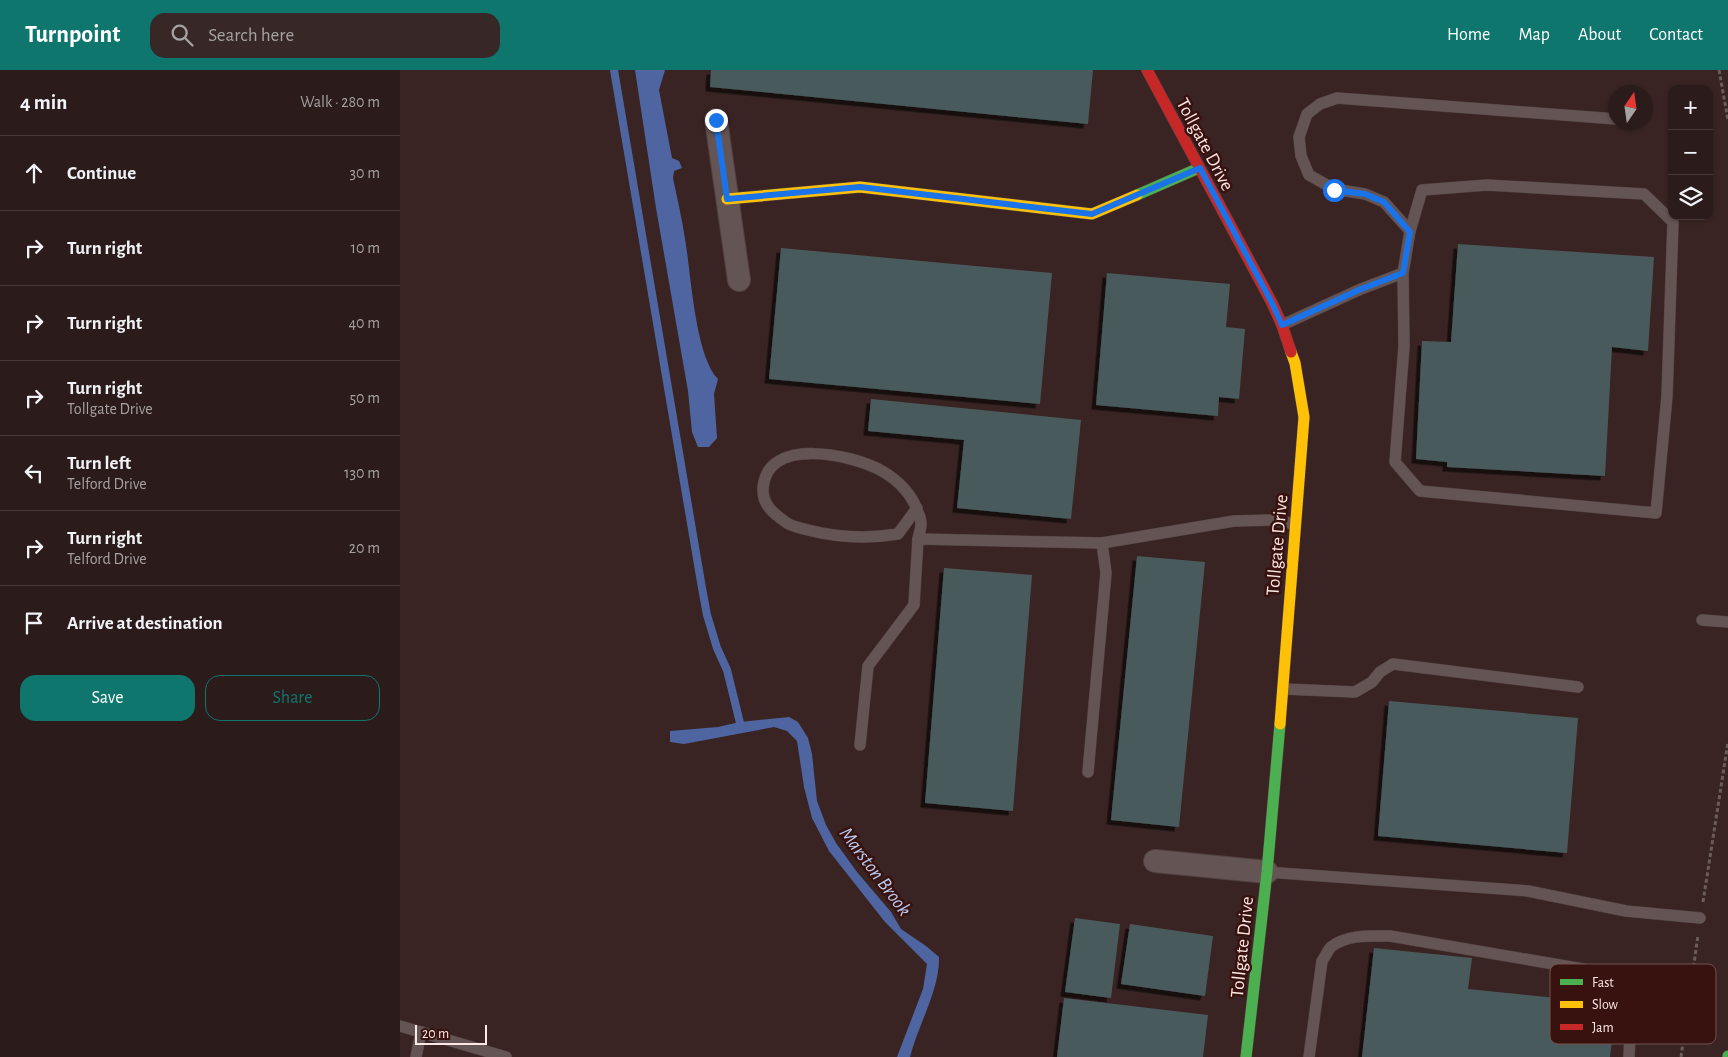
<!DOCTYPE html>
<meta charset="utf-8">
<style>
:root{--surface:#2b1b1a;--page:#372827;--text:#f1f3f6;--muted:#a6a1a2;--line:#473939;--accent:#0f766e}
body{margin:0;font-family:"Alegreya Sans",sans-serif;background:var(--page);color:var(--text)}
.controls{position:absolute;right:15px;top:15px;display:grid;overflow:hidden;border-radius:10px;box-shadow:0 1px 4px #0004}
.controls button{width:45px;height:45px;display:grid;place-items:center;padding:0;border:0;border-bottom:1px solid var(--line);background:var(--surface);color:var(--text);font:25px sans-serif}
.compass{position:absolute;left:1208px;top:15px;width:45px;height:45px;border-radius:50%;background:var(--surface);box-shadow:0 1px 4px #0004;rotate:13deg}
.scale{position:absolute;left:15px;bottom:12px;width:72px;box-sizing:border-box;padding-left:5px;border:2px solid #fde7e4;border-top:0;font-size:14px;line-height:18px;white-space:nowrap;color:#fde7e4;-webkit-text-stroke:4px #38120f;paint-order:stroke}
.stop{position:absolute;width:15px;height:15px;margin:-11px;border:4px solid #1a73e8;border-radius:50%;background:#fff}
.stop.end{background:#1a73e8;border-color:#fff;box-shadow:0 1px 5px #0008}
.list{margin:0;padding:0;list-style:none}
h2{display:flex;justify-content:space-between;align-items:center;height:65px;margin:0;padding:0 20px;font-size:21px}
h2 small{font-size:16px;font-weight:400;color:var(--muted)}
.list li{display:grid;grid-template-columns:32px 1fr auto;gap:15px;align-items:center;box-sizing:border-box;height:75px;padding:0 20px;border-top:1px solid var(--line)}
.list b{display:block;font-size:19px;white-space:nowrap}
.list p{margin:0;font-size:16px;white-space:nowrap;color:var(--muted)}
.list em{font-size:16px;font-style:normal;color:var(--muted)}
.actions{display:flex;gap:10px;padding:15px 20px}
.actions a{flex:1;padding:11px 0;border:1px solid var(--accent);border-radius:15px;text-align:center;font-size:18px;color:var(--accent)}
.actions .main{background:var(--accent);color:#fff}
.icon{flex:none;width:28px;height:28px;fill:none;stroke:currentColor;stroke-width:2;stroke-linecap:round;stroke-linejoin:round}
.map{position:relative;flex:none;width:1328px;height:987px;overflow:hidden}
header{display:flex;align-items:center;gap:30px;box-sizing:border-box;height:70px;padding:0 25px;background:var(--accent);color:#fff}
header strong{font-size:24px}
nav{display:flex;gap:28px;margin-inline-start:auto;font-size:18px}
.search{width:350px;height:45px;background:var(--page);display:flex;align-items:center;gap:12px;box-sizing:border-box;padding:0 18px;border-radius:15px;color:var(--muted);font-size:19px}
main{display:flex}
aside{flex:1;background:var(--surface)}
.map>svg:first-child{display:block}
.water{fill:#4f65a1}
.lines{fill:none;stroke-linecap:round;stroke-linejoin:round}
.stream{stroke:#4f65a1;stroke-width:8}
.building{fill:#4a5a5c;filter:url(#shadow)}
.lane-casing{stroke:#534141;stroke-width:12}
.street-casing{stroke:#534141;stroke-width:24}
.fast-casing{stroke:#534141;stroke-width:12}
.slow-casing{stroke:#534141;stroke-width:12}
.jam-casing{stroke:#534141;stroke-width:12}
.path{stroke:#6b5b5a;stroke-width:3;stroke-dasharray:4 2.5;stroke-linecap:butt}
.lane{stroke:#645453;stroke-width:11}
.street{stroke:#645453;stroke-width:22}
.fast{stroke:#4caf50;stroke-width:11}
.slow{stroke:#ffc107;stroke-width:11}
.jam{stroke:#c62828;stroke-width:11}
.route{stroke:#1a73e8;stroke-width:6}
.labels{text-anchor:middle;stroke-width:5;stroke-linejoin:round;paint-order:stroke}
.street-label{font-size:19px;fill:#fde7e4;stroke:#38120f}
.water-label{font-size:20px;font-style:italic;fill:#b9caef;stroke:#38120f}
.key{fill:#38120f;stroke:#73524f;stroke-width:1}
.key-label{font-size:14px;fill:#fde7e4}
</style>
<header>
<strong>Turnpoint</strong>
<div class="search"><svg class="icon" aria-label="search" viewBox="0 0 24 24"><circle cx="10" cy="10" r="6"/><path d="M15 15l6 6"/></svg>Search here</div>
<nav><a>Home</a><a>Map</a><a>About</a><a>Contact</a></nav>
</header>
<main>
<aside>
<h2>4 min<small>Walk · 280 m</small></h2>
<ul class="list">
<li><svg class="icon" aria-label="ahead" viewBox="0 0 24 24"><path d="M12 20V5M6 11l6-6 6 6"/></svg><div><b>Continue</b></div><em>30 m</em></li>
<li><svg class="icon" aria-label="right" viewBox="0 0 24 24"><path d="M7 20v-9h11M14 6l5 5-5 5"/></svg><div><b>Turn right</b></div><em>10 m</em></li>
<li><svg class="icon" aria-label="right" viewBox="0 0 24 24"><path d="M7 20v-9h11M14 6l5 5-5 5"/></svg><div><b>Turn right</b></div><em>40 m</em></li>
<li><svg class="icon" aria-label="right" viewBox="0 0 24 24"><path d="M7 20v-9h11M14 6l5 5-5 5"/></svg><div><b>Turn right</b><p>Tollgate Drive</p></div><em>50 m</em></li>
<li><svg class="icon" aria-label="left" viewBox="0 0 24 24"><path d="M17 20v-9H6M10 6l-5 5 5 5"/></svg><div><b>Turn left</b><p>Telford Drive</p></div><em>130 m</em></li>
<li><svg class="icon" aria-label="right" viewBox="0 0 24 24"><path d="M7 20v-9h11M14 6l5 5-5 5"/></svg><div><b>Turn right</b><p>Telford Drive</p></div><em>20 m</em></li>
<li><svg class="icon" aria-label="arrive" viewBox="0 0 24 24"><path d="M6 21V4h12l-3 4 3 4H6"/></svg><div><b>Arrive at destination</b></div></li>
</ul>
<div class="actions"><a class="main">Save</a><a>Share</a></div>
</aside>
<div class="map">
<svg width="1328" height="987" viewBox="0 0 1328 987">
<defs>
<filter id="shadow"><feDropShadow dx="-4.5" dy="4.5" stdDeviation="0" flood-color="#0009"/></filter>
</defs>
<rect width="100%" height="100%" fill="#392423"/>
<g class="water">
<path d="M235 0H265L259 20 272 88 279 91 282 98 274 101 273 108C277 128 282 148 285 169 291 203 295 286 318 309L314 324 317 368 309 377H298L292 362 288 321 256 138Z"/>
<path d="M389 647 398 652 408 668 412 684 417 731 426 755 436 773 457 802 491 842 501 859 526 876 539 887C540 919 518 955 510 987H497L523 919 527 894 485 852 429 781 412 748 404 717 397 671 387 661 374 657 284 674 270 672V661L318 657 340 652Z"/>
</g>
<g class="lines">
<polyline class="stream" points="214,0 302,518 307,545 317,578 327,600 341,657"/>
</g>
<g class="building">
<polygon points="311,0 693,0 688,54 310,17"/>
<polygon points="1058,174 1254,187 1248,281 1212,277 1205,406 1047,397 1047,392 1016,389 1022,271 1051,272"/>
<polygon points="381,178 652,203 640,334 369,309"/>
<polygon points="707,203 830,214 826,257 845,259 839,329 819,327 818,346 696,335"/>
<polygon points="471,329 681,350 671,449 557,438 564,370 468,361"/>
<polygon points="737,486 805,492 779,757 711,750"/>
<polygon points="544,498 632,505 613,741 525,733"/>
<polygon points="989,631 1178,648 1167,783 978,766"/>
<polygon points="675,848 720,854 711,928 665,922"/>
<polygon points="730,854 813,866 805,926 721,914"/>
<polygon points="974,878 1072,888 1068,919 1216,934 1210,987 962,987"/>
<polygon points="664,928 808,945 803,987 657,987"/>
</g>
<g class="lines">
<g class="lane-casing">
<g id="lane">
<polyline points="1010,161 984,132 965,124 934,119 909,105 901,86 899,67 907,44 920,34 937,28 1216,49"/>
<polyline points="882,255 961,219 1003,203 1010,161 1022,120 1087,115 1244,124 1273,152 1267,326 1256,443 1020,421 995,392 1004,276 1003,203"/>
<path d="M517 438 498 464C467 469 439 468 408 460 401 458 393 457 387 453 374 444 362 435 363 418 367 366 452 384 482 401 498 410 513 425 518 443 520 446 521 450 521 454 521 459 519 464 518 469"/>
<polyline points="1302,550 1328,552"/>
<polyline points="883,619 955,622 972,612 980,602 993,594 1178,617"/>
<polyline points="460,675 468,596 514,535 518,469 702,473"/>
<polyline points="688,702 706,503 702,473 834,451 873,450 895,454"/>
<polyline points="867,802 1128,821 1226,841 1300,848"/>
<polyline points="0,956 106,987"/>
<polyline points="16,987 21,962"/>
<path d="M909 987 922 891C925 887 928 880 931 877 947 864 971 866 990 866L1183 899 1215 913 1226 925 1231 938 1229 987"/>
</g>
</g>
<g class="street-casing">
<g id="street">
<polyline points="316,50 339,210"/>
<polyline points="755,791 867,802"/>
</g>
</g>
<g class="fast-casing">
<g id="fast">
<polyline points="737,125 799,98"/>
<polyline points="1328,986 1328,987"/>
<polyline points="846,987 867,802 880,654"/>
</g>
</g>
<g class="slow-casing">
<g id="slow">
<polyline points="327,129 460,117 692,144 737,125"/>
<polyline points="880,654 904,347 895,293 891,282"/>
</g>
</g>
<g class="jam-casing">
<polyline id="jam" points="747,0 872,233 882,255 891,282"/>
</g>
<g class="path">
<polyline points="1319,0 1328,50"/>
<polyline points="1303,832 1328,672"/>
<polyline points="1281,987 1298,865"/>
</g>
<use href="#lane" class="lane"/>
<use href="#street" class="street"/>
<use href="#fast" class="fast"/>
<use href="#slow" class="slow"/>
<use href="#jam" class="jam"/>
</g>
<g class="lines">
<polyline class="route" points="316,50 327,129 460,117 692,144 800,98 872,233 882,255 961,219 1003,203 1010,162 984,132 965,124 934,120"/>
</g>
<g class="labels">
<g class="street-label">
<text transform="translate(806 74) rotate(62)" y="7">Tollgate Drive</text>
<text transform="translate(876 475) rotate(-85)" y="7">Tollgate Drive</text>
<text transform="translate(841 877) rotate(-84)" y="7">Tollgate Drive</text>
</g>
<g class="water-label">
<text transform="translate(476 801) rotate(53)" y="7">Marston Brook</text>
</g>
</g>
<rect x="1150" y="894" width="166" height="80" rx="8" class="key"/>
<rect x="1160" y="909" width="23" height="6" fill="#4caf50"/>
<rect x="1160" y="931" width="23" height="7" fill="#ffc107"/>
<rect x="1160" y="954" width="23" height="6" fill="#c62828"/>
<g class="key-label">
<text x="1192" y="917">Fast</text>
<text x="1192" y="939">Slow</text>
<text x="1192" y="962">Jam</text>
</g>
</svg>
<div class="controls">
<button>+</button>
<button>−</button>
<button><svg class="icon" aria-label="layers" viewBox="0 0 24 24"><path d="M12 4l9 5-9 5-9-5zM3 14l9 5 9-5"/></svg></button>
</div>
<svg class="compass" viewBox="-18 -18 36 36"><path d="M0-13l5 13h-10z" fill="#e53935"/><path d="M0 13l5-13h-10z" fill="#a6a1a2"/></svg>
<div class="scale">20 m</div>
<div class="stop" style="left:934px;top:120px"></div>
<div class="stop end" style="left:316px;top:50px"></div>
</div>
</main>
